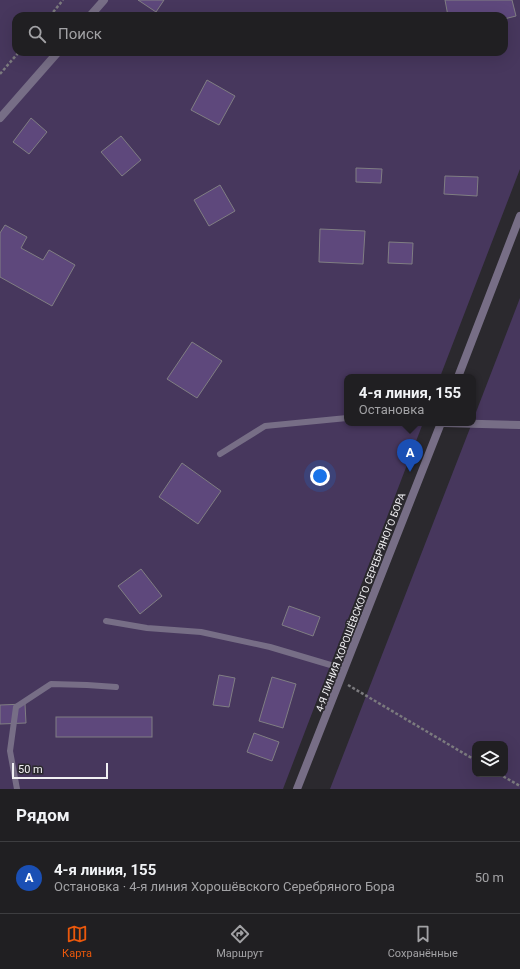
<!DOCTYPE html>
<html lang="ru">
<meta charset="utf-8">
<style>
:root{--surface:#201f22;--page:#28272a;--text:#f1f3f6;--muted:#a2a2a5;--line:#3d3d40;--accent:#ea580c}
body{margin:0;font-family:Roboto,sans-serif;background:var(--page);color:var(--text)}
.controls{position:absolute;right:12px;bottom:12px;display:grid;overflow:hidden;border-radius:8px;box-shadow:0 4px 16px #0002}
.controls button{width:36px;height:36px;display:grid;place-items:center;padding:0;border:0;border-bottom:1px solid var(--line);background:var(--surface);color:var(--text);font:20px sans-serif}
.scale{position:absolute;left:12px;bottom:10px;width:96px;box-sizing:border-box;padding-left:4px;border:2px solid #f1f0f3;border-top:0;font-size:11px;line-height:14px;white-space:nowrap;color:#f1f0f3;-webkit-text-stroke:3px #2b292e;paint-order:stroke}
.you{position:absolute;left:320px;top:476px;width:14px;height:14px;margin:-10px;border:3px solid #fff;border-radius:50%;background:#1a73e8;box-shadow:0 0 0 6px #1a73e833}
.badge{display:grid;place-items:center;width:26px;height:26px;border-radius:50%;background:var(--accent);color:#fff;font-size:13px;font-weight:700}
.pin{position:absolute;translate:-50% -33px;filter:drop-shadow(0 1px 2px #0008)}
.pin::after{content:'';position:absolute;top:21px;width:14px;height:12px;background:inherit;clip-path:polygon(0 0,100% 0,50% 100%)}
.popup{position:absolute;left:344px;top:374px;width:132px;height:52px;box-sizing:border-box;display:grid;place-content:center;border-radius:8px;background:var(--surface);filter:drop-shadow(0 1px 3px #0005);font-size:13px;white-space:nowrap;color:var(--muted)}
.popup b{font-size:15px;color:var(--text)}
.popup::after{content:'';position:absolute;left:50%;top:100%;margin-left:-8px;border:8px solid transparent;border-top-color:var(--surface)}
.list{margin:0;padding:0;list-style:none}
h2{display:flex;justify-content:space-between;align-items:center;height:52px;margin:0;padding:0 16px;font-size:17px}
h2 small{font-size:13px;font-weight:400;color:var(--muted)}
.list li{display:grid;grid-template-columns:26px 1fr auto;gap:12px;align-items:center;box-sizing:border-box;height:72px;padding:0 16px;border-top:1px solid var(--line)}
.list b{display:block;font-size:15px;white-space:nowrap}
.list p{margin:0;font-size:13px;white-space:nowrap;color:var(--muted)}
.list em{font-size:13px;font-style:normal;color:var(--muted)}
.icon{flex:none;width:22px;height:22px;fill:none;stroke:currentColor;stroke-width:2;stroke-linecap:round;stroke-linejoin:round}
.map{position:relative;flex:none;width:520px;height:789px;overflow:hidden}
.search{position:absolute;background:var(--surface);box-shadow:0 4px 16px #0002;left:12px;right:12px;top:12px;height:44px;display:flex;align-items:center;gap:10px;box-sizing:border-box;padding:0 14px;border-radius:12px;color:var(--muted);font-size:15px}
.sheet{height:124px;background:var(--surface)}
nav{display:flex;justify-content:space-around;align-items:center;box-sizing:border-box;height:56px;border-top:1px solid var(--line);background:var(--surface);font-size:11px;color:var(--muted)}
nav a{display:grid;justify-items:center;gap:2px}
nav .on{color:var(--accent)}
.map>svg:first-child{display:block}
.green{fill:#47375d;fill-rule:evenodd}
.building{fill:#5e487c;stroke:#807e83}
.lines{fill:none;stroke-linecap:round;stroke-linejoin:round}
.path{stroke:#7b7a7e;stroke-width:2.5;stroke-dasharray:3 2;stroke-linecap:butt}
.service{stroke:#776e86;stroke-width:6}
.minor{stroke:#776e86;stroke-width:8}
.labels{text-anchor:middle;stroke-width:3.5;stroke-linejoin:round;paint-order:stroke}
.street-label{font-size:10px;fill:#f1f0f3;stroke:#2b292e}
</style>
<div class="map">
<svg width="520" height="789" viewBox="0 0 520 789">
<rect width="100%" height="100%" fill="#2b292e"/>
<g class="green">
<path d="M0 0H520V169L440 377H347V423H423L283 789H0ZM16 16H504V52H16Z"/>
<path d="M520 298V789H330L472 423H473V420ZM475 744H505V774H475Z"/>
</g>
<g class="building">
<polygon points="138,0 164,0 156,12"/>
<polygon points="445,0 512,0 516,16 504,19 504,16 448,16"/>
<polygon points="207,80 235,96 219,125 191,110"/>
<polygon points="31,118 47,132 29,154 13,142"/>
<polygon points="121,136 141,160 122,176 101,152"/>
<polygon points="356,168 382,169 381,183 356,182"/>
<polygon points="445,176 478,177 477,196 444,194"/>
<polygon points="220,185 235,211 209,226 194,200"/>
<polygon points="5,225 27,237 21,248 43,260 49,250 75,265 52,306 0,277 0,233"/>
<polygon points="320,229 365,231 363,264 319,262"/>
<polygon points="389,242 413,243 412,264 388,263"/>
<polygon points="192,342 222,361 197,398 167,379"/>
<polygon points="182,463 221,491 198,524 159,497"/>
<polygon points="141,569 162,596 140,614 118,586"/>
<polygon points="289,606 320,617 313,636 282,625"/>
<polygon points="219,675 235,678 229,707 213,705"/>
<polygon points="272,677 296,684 283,728 259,721"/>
<polygon points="25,704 26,723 0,724 0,705"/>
<rect x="56" y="717" width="96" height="20"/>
<polygon points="254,733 279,742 272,761 247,752"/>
</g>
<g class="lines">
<g class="path">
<polyline points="50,16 63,0"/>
<polyline points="0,74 19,52"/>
<polyline points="348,685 475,760"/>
<polyline points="499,774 520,786"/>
</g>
<g class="service">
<polyline points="220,454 265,426 347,418"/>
<polyline points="106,621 147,628 201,632 270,647 344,669"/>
<polyline points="17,789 10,751 16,707 51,684 87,685 116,687"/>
</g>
<g class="minor">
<polyline points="90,16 104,0"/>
<polyline points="0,118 58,52"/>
<polyline points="458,377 520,216"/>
<polyline points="444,423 520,425"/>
<polyline points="297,789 441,423"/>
</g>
</g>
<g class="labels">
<g class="street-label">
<text transform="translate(360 602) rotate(-69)" y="4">4-Я ЛИНИЯ ХОРОШЁВСКОГО СЕРЕБРЯНОГО БОРА</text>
</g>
</g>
</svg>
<div class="controls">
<button><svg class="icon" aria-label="layers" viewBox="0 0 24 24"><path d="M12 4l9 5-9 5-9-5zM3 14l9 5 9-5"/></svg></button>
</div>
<div class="scale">50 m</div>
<div class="you"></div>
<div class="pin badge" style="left:410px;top:472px;background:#1a4fb4">A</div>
<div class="popup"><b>4-я линия, 155</b>Остановка</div>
<div class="search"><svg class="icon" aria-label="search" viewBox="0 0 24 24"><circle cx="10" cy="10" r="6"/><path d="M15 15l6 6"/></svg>Поиск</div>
</div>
<section class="sheet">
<h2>Рядом<small></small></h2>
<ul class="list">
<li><span class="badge" style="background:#1a4fb4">A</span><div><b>4-я линия, 155</b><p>Остановка · 4-я линия Хорошёвского Серебряного Бора</p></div><em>50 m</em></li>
</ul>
</section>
<nav>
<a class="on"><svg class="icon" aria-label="map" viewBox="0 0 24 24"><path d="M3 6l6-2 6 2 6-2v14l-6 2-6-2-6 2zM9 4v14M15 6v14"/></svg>Карта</a>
<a><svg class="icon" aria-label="directions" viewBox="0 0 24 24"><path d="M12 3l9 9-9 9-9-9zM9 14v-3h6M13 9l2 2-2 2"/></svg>Маршрут</a>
<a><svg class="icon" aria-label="saved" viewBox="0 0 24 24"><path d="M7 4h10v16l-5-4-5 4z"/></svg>Сохранённые</a>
</nav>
